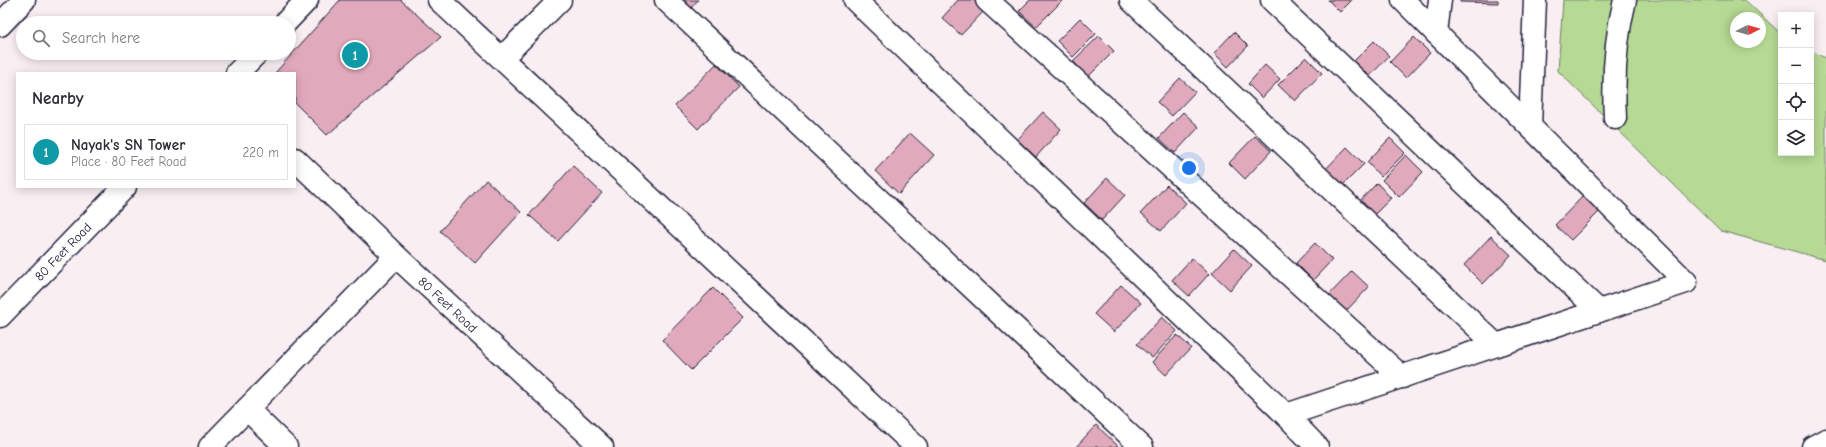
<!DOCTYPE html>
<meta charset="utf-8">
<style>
:root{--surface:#fff;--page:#f7f7f7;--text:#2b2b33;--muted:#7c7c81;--line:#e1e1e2;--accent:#2563eb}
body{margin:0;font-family:"Comic Neue",sans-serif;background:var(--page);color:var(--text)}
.controls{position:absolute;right:12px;top:12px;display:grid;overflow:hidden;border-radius:0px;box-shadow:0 2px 10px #0003}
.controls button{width:36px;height:36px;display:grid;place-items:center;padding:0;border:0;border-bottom:1px solid var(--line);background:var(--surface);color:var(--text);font:20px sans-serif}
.compass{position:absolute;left:1730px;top:12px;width:36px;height:36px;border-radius:50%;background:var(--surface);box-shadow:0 2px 10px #0003;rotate:84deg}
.you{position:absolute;left:1189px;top:168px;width:14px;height:14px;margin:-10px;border:3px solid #fff;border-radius:50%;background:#1a73e8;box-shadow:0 0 0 6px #1a73e833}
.badge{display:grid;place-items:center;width:26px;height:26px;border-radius:50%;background:var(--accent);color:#fff;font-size:13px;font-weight:700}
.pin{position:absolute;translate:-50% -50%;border:2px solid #fff;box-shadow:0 1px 4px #0006}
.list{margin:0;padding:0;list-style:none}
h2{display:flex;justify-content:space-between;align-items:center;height:52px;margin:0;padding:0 16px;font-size:17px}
h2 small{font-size:13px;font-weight:400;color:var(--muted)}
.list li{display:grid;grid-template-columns:26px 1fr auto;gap:12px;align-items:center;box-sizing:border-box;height:56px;margin:0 8px 8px;padding:0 8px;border:1px solid var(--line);border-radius:0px}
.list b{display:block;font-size:15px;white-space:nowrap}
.list p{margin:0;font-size:13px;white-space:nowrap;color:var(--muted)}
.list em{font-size:13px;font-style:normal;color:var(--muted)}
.icon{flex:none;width:22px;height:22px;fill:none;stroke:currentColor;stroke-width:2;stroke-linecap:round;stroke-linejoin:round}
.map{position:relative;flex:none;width:1826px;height:447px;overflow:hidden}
.search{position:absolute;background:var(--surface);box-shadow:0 2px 10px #0003;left:16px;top:16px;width:280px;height:44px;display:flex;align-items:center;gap:10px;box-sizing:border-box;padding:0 14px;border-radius:22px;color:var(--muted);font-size:15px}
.panel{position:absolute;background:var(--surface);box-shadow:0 2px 10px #0003;left:16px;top:72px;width:280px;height:116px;border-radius:0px}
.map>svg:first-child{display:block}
.green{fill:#b6d993;stroke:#6c7e67;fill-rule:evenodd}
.building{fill:#e1a9bc;stroke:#22223b}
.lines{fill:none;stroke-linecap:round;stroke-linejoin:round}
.minor-casing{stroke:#22223b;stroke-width:25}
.minor{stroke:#fff;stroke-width:22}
.labels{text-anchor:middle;stroke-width:3;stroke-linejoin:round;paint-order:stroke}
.street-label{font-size:13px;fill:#22223b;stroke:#fff}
</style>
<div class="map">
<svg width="1826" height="447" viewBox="0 0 1826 447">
<rect width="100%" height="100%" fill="#f9eef2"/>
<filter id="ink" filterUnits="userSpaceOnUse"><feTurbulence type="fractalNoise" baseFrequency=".025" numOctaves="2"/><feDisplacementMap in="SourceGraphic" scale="8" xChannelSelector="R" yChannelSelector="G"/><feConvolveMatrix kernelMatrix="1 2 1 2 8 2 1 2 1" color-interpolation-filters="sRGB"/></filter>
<g filter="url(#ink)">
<path class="green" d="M1563 0H1745L1781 34V153H1811V51L1826 58V260L1721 231 1558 71ZM1736 18H1760V42H1736Z"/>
<g class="building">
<polygon points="340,0 401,0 441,37 327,135 295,103 295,73 275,73"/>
<polygon points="678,0 698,0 689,10"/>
<polygon points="958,0 976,0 986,9 961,35 942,18"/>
<polygon points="1030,0 1061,0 1062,1 1036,27 1019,11"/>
<polygon points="1328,0 1352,0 1340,12"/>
<polygon points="1460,0 1498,0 1498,3 1460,2"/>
<polygon points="1080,18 1096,34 1073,57 1057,41"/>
<polygon points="1234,32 1248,46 1228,67 1214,53"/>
<polygon points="1099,36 1114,51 1088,77 1073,61"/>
<polygon points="1414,37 1430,53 1406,78 1390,62"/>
<polygon points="1374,41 1389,56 1364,82 1348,67"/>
<polygon points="1306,57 1322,73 1295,101 1278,85"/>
<polygon points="716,64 739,87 698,129 675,106"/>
<polygon points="1265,65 1280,79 1262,98 1248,84"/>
<polygon points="1180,78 1195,92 1172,116 1157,102"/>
<polygon points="1043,112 1061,129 1036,157 1017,140"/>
<polygon points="1183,112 1199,127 1175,153 1159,138"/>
<polygon points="910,133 934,155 899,194 875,171"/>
<polygon points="1255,136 1271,151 1245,179 1229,163"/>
<polygon points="1390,138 1405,153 1381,177 1367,162"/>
<polygon points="1347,147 1364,164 1339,189 1322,173"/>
<polygon points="1406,155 1423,172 1399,197 1382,180"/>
<polygon points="573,166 602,193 558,241 529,215"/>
<polygon points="1107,178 1125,195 1102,220 1084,203"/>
<polygon points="486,180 521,212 475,263 440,231"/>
<polygon points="1377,183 1391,198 1370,219 1356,205"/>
<polygon points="1167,185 1186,203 1161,231 1141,213"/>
<polygon points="1586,193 1602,209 1571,240 1555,225"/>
<polygon points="1491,236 1511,255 1483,284 1464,265"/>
<polygon points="1315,243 1332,260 1313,280 1296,263"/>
<polygon points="1234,249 1252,266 1230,290 1212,273"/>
<polygon points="1192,258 1209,274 1189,296 1172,280"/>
<polygon points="1352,271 1369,287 1346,311 1329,295"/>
<polygon points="1121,285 1141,303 1114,332 1094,314"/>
<polygon points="713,288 743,318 691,370 662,340"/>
<polygon points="1162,317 1177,331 1152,358 1137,344"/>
<polygon points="1177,335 1191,348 1166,375 1152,362"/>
<polygon points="1096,425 1119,447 1076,447"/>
</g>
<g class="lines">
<g class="minor-casing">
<g id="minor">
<polyline points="439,0 916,447"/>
<polyline points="666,0 1142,447"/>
<polyline points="855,0 1286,415 1317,447"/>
<polyline points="987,0 1402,377"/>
<polyline points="1131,0 1496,345"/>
<polyline points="1272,0 1599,311"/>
<polyline points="285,23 307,0"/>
<polyline points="0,25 24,0"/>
<polyline points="1436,33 1440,0"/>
<polyline points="502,58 560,0"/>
<polyline points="237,73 257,53"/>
<path d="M1615 118C1613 78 1615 39 1625 0"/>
<polyline points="1530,126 1535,0"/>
<path id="s1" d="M295 159 396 256 602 447"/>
<path id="s2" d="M0 316 125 187"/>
<polyline points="247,409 286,447"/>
<polyline points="1286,415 1686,282 1403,0"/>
<polyline points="210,447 396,256"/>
<polyline points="1813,447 1826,440"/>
</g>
</g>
<use href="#minor" class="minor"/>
</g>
</g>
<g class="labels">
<g class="street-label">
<text dy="5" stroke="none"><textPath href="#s2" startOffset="90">80 Feet Road</textPath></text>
<text dy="5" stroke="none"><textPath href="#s1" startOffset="211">80 Feet Road</textPath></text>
</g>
</g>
</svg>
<div class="controls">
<button>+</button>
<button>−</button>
<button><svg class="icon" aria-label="locate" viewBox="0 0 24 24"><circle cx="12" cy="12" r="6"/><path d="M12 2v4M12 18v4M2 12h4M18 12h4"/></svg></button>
<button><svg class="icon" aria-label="layers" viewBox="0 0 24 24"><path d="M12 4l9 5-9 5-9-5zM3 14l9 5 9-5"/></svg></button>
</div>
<svg class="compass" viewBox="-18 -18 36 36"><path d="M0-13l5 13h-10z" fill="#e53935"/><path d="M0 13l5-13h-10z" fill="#7c7c81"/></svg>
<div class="you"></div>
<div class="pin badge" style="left:355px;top:55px;background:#0f9aa8">1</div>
<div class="search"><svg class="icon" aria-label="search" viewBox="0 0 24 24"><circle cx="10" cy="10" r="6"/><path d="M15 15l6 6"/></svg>Search here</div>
<section class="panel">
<h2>Nearby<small></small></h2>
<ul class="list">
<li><span class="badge" style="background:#0f9aa8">1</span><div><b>Nayak's SN Tower</b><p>Place · 80 Feet Road</p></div><em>220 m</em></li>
</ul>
</section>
</div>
